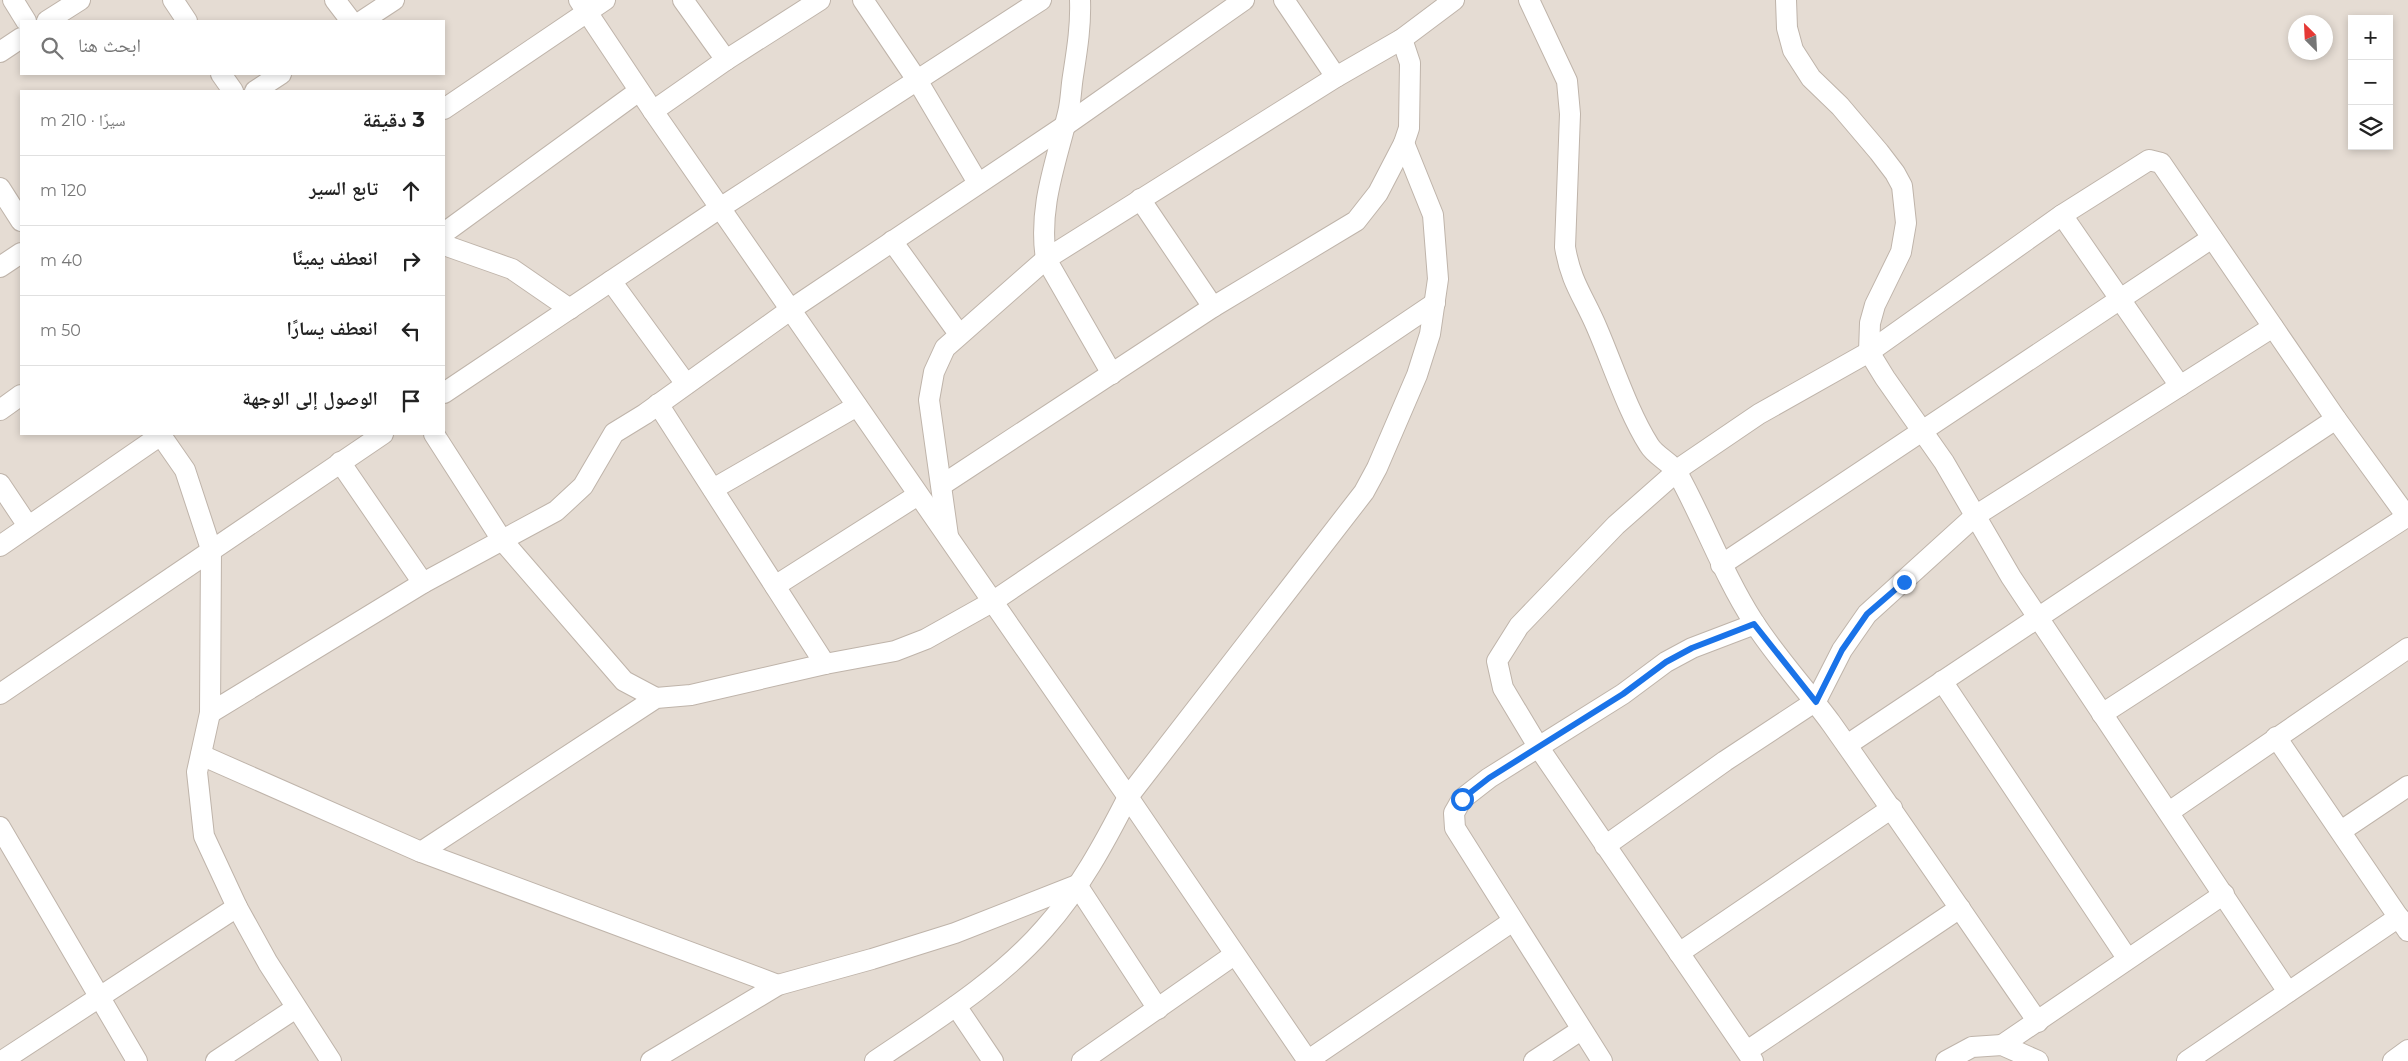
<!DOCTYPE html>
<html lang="ar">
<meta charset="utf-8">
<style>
:root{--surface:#fff;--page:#f6f6f6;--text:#222;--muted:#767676;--line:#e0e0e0}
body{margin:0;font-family:Montserrat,"Noto Naskh Arabic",sans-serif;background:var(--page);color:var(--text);direction:rtl}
.controls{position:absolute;right:15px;top:15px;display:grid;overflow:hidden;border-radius:0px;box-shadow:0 2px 8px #0003}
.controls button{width:45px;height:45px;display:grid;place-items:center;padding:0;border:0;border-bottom:1px solid var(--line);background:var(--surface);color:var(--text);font:25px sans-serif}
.compass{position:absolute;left:2288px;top:15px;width:45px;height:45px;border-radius:50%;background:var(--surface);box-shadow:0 2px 8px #0003;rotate:336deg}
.stop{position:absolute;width:15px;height:15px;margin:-11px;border:4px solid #1a73e8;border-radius:50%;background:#fff}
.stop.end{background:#1a73e8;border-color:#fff;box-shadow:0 1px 5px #0008}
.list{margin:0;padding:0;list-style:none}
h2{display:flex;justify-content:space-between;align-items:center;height:65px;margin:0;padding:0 20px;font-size:21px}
h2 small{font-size:16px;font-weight:400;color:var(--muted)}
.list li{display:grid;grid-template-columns:32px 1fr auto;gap:15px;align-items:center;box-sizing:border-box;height:70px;padding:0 20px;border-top:1px solid var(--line)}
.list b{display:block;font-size:19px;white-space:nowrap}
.list em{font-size:16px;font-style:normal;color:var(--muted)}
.icon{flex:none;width:28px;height:28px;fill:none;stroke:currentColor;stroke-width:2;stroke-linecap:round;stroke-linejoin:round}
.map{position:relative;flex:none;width:2408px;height:1061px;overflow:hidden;direction:ltr}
.search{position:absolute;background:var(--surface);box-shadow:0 2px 8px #0003;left:20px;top:20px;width:425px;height:55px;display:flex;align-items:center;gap:12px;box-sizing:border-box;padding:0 18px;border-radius:0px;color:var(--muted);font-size:19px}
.panel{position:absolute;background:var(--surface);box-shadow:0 2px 8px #0003;left:20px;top:90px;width:425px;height:345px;border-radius:0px;direction:rtl}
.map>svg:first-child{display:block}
.residential{fill:#e5dcd3;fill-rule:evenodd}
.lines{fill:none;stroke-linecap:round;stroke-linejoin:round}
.minor-casing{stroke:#bfb4aa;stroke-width:22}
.minor{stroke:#fff;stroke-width:20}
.route{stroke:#1a73e8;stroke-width:6}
</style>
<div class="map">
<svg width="2408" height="1061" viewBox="0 0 2408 1061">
<rect width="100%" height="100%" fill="#f1ebe4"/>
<path class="residential" d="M0 0H2408V1061H0ZM2352 19H2389V146H2352ZM21 21H444V74H21ZM2296 22H2326V52H2296ZM21 91H444V434H21Z"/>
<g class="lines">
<g class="minor-casing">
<g id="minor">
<polyline points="13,0 26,21"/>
<polyline points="173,0 187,21"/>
<polyline points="335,0 351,21"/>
<polyline points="579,0 653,111 1128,797 1308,1061"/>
<polyline points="683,0 726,60"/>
<polyline points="863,0 917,80 978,183"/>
<path d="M1080 0C1081 26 1077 50 1073 76 1071 88 1071 101 1068 113 1056 163 1038 207 1046 259L1112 374"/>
<polyline points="1284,0 1336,77"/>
<path d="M1529 0 1567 81 1570 114 1565 247C1571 283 1584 297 1597 328 1613 365 1628 412 1649 445 1656 457 1672 462 1678 474 1705 523 1723 574 1753 621 1776 657 1806 689 1831 723 1901 822 1969 922 2038 1022"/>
<polyline points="1786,0 1787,28 1793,50 1811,78 1840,106 1879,152 1895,173 1902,186 1906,223 1901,252 1875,305 1870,323 1869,352 1885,378 1944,462 2011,577 2288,992"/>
<polyline points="47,21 80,0"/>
<polyline points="362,21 394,0"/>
<polyline points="0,52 21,38"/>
<polyline points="221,74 233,91"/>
<polyline points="255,91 281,74"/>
<polyline points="444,109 605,0"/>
<polyline points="653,111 726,60 820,0"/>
<polyline points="0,188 21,221"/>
<polyline points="1140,199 1213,307"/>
<polyline points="2062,215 2180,386"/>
<polyline points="444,233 639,91"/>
<polyline points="892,241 959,334"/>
<polyline points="444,245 512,269 570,309"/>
<polyline points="0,267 21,253"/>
<polyline points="611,281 686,384"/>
<polyline points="444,393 720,208 1041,0"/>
<polyline points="658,404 825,664"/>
<polyline points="0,410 21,395"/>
<polyline points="160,434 185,470 211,549 210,713 197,772 204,836 237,907 268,963 331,1061"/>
<polyline points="434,434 502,540 624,681 656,698"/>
<polyline points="340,462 423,583"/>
<polyline points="0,484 28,526"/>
<polyline points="942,485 1213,307 1356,221 1378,193 1404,143 1409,128 1410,63 1402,39"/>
<polyline points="713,489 857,406"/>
<polyline points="948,536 929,400 934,372 945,348 1046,259 1336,77 1402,39 1454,0"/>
<polyline points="0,546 161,435"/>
<polyline points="1721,565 2212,238"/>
<polyline points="775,586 918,495"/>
<polyline points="1942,681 2127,958"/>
<polyline points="0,694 383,434"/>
<polyline points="210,713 423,583 556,511 583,486 614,433 645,414 790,310 1063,127 1244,0"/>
<polyline points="2102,714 2408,516"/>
<polyline points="2276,737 2408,931"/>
<polyline points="1847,745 2336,419"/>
<polyline points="201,755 421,852 778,985"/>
<polyline points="2169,812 2408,648"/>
<polyline points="0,827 137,1061"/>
<polyline points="2341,831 2408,786"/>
<polyline points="1605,846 1725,761 1816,701 1842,650 1867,614 1975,516 2273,327"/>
<polyline points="421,852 656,698 691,695 825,664 895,651 926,639 992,602 1435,303"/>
<polyline points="1679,953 1892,808"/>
<polyline points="956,1006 993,1061"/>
<polyline points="2002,1045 2224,894"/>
<polyline points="1747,1051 1960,908"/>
<polyline points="2,1061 237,907"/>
<polyline points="216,1061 296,1008"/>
<polyline points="651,1061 778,985 872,959 955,933 1077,885 1158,1009"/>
<path d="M875 1061C934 1021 998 982 1045 928 1079 890 1105 842 1128 797L1364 492 1377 468 1417 375 1430 334 1438 279 1433 215 1404 143"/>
<polyline points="1082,1061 1234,955"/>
<polyline points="1307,1061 1513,921"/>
<polyline points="1534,1061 1581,1030"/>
<polyline points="1602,1061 1455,828 1454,813 1462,799 1489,778 1623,694 1666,662 1692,648 1755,624"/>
<polyline points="1753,1061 1539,748 1503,688 1497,661 1519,626 1616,525 1684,465 1759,414 1869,352 2062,215 2149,160 2161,163 2336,419 2408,518"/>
<polyline points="1946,1061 1972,1047 2002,1045 2038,1061"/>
<polyline points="2187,1061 2399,917"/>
<polyline points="2393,1061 2408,1050"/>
</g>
</g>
<use href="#minor" class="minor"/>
</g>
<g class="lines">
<polyline class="route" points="1462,799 1489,778 1623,694 1666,662 1692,648 1754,624 1816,702 1842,650 1867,614 1904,582"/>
</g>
</svg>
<div class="controls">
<button>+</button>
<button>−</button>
<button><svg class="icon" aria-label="layers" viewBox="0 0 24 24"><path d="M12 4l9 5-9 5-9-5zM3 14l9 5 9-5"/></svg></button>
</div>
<svg class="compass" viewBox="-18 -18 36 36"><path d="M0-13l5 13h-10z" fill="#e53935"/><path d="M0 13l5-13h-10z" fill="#767676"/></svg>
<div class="stop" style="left:1462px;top:799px"></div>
<div class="stop end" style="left:1904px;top:582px"></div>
<div class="search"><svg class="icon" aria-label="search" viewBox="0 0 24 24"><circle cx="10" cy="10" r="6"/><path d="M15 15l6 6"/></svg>ابحث هنا</div>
<section class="panel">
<h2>3 دقيقة<small>سيرًا · 210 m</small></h2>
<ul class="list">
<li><svg class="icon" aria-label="ahead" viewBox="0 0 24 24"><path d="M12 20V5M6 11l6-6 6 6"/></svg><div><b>تابع السير</b></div><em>120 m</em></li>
<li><svg class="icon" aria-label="right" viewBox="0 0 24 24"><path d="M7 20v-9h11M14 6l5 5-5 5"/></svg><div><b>انعطف يمينًا</b></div><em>40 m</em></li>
<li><svg class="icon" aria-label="left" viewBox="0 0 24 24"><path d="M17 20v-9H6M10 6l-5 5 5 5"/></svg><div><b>انعطف يسارًا</b></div><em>50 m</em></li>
<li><svg class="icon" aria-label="arrive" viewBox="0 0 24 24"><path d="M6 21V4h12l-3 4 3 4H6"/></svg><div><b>الوصول إلى الوجهة</b></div></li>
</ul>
</section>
</div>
